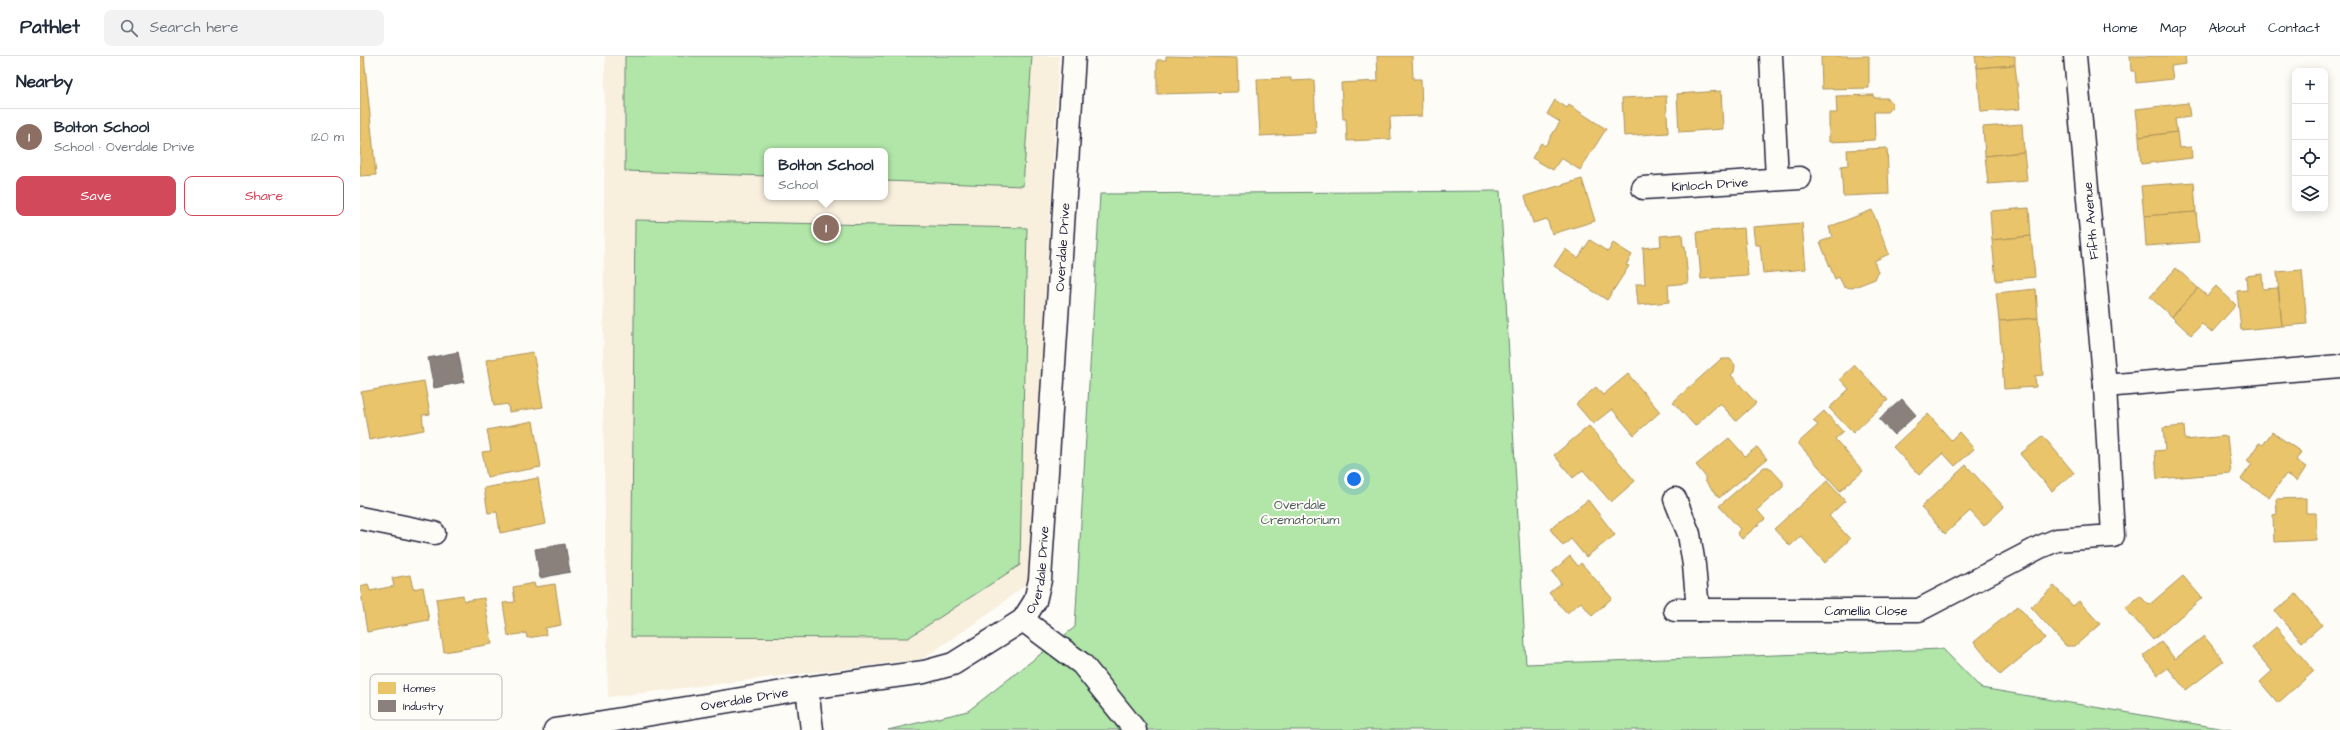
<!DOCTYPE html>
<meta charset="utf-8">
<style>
:root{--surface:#fff;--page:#f2f2f3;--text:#1f2937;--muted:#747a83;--line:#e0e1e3;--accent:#d1495b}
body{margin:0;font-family:"Architects Daughter",sans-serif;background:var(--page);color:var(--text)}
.controls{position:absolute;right:12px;top:12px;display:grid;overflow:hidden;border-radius:8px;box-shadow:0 2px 10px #0003}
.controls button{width:36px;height:36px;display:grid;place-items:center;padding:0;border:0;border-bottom:1px solid var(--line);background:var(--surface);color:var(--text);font:20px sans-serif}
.you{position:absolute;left:994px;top:423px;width:14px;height:14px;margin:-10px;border:3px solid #fff;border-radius:50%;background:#1a73e8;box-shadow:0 0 0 6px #1a73e833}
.badge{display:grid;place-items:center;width:26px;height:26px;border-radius:50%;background:var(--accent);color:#fff;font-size:13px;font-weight:700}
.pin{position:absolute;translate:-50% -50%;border:2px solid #fff;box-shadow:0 1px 4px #0006}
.popup{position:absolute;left:404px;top:92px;width:124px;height:52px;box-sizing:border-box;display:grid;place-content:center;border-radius:8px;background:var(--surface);filter:drop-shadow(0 1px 3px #0005);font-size:13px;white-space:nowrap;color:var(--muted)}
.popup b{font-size:15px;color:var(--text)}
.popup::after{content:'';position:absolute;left:50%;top:100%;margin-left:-8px;border:8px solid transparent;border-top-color:var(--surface)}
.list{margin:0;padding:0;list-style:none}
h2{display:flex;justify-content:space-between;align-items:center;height:52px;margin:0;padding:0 16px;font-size:17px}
h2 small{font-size:13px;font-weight:400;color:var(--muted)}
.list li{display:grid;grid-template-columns:26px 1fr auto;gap:12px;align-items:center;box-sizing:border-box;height:56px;padding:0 16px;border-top:1px solid var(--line)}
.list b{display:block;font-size:15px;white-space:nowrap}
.list p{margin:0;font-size:13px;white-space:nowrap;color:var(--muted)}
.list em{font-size:13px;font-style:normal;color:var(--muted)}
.actions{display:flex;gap:8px;padding:12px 16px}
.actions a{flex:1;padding:9px 0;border:1px solid var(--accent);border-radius:8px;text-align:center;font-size:14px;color:var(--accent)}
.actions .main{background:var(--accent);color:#fff}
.icon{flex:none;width:22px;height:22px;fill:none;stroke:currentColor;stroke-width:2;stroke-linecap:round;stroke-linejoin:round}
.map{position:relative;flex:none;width:1980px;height:674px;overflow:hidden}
header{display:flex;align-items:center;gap:24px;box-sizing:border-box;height:56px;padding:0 20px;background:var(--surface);border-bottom:1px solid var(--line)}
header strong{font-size:19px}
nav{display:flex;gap:22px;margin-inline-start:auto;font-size:14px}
.search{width:280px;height:36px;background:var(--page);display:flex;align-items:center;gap:10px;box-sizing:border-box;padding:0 14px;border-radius:8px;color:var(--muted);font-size:15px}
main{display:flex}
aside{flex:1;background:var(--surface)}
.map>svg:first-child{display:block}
.built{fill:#f8efdd;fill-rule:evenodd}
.green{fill:#b1e6a8;stroke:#6a8472}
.homes{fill:#e9c46a;stroke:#ad935c}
.industry{fill:#8a817c;stroke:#6b6468}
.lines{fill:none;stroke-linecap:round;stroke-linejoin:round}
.minor-casing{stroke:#22223b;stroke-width:25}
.minor{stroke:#fdfcf7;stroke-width:22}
.labels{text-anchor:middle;stroke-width:4;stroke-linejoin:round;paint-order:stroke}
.street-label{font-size:13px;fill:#22223b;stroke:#fdfcf7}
.park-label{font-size:13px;fill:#4d5d5c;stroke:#fdfcf7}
.key{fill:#fdfcf7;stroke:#bbbbbf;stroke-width:1}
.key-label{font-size:11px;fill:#22223b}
</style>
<header>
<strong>Pathlet</strong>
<div class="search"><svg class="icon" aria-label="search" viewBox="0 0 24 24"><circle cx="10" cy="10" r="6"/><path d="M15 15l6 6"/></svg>Search here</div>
<nav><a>Home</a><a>Map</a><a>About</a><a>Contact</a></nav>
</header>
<main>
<aside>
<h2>Nearby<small></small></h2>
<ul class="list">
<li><span class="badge" style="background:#8d6e63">1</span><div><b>Bolton School</b><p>School · Overdale Drive</p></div><em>120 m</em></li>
</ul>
<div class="actions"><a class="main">Save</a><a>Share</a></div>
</aside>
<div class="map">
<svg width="1980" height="674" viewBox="0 0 1980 674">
<rect width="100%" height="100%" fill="#fdfcf7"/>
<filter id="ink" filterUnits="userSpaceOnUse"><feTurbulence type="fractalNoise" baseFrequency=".025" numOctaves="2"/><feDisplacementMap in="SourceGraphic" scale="8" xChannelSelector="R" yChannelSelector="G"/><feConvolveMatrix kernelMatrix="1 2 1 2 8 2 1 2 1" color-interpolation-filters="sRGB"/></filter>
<g filter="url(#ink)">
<path class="built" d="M245 0H699L669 526 624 561 562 603 248 641 243 343ZM407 95H525V141H407Z"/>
<g class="green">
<polygon points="265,0 672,0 663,130 525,125 525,95 407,95 407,120 265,115"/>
<polygon points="1140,135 1166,608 1583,593 1621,632 1871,674 528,674 608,655 715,571 740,138"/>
<polygon points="275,164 667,172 660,509 548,582 271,581"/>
</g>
<g class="homes">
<polygon points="0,0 4,0 16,119 0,120"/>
<polygon points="806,0 877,2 878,36 797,38 797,4 806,4"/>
<polygon points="1017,0 1052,0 1053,23 1061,23 1062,60 1030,61 1031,83 987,85 986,63 983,63 981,27 1018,25"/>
<polygon points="1469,0 1509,0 1509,32 1462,33 1461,1"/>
<polygon points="1615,0 1655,0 1655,9 1617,12"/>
<polygon points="1770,0 1825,0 1826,8 1811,10 1813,23 1776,27 1775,15 1771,15"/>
<polygon points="1655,9 1660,53 1621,56 1617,12"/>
<polygon points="931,22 931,25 954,24 956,77 900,80 897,23"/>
<polygon points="1361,35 1363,73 1319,76 1317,38"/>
<polygon points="1514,39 1514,42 1527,42 1532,46 1532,51 1527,56 1514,56 1515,84 1469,86 1469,57 1477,57 1476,40"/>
<polygon points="1306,40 1308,77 1264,80 1262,42"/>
<polygon points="1195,44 1207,52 1209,49 1246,73 1220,114 1201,102 1193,114 1172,102 1181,87 1185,90 1200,66 1187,58"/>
<polygon points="1828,47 1830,61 1815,63 1817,76 1779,81 1776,53"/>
<polygon points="1662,68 1664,96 1625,100 1623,71"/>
<polygon points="1817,76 1819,92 1831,91 1832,102 1781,108 1779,81"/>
<polygon points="1527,92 1529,138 1483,140 1481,110 1488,109 1487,94"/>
<polygon points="1664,96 1667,125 1628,128 1625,100"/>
<polygon points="1222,123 1235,165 1192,178 1187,163 1173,167 1165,140"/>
<polygon points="1834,126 1836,156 1784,160 1781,130"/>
<polygon points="1669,152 1671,180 1632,184 1630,155"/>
<polygon points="1512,154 1529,198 1514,205 1518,216 1515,223 1492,232 1484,231 1479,221 1475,223 1460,186 1472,181 1469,171"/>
<polygon points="1836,156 1839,186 1786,190 1784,160"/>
<polygon points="1442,167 1446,213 1403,217 1400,189 1395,189 1393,171"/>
<polygon points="1384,172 1388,220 1341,223 1337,176"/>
<polygon points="1322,178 1323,190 1325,190 1328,227 1308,229 1309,246 1278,249 1276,228 1285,228 1283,192 1301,190 1300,180"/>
<polygon points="1671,180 1675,221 1636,225 1632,184"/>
<polygon points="1230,184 1248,196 1253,187 1272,199 1266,209 1269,210 1247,244 1194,210 1205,193 1218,202"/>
<polygon points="1816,212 1838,232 1812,261 1790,241"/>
<polygon points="1942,214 1947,268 1922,270 1917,216"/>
<polygon points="1902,218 1903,233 1918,232 1922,270 1881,274 1877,235 1887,234 1886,220"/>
<polygon points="1856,230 1876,249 1852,276 1842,268 1831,279 1812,261 1838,232 1847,240"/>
<polygon points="1676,233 1678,262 1639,265 1636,237"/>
<polygon points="1678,262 1683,319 1675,320 1676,331 1644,333 1639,265"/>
<polygon points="173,296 183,351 149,356 148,348 134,350 126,304"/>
<polygon points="1361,303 1370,303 1375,309 1374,316 1371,319 1396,347 1376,365 1360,347 1335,370 1313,346"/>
<polygon points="1495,309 1528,344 1493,377 1469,352 1489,333 1480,323"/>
<polygon points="1268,318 1300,356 1274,379 1252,353 1233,368 1216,348 1236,331 1243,339"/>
<polygon points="64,325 70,358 62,359 64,374 9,384 1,336"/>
<polygon points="1464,355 1483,376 1475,383 1503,415 1480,435 1438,387 1458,369 1453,365"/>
<polygon points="1568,358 1591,384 1599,376 1614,393 1595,410 1583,397 1559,419 1533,391"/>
<polygon points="173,365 181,411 127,421 122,396 131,395 127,374"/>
<polygon points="1229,370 1275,425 1251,446 1223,414 1213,422 1194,399"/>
<polygon points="1824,370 1825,384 1867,380 1871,417 1797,423 1795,395 1805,394 1803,372"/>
<polygon points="1912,376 1941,396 1936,404 1946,411 1937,425 1926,418 1909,442 1881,423 1892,408 1887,405 1899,387 1903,389"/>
<polygon points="1683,380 1714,417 1692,435 1660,398"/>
<polygon points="1369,382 1385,400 1397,391 1407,403 1359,442 1345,425 1345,420 1336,409"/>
<polygon points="1606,409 1644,451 1624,470 1610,455 1585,478 1561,451"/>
<polygon points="1404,411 1409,411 1423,426 1423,431 1397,454 1405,463 1382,483 1377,477 1380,473 1359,450"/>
<polygon points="178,422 186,468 140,477 137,456 128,457 124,432"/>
<polygon points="1467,425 1485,445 1469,460 1490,483 1465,507 1441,480 1430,490 1414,473"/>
<polygon points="1946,442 1946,457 1956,457 1956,484 1914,486 1913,459 1917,458 1916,443"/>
<polygon points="1228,444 1255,479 1226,501 1211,483 1203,490 1190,473"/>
<polygon points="1210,500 1218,510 1221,507 1252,542 1232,560 1221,546 1207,557 1189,537 1201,527 1192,516"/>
<polygon points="50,519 53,533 63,531 69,564 7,576 0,530 8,528 10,535 34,530 32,522"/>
<polygon points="1823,520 1842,542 1793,584 1765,552 1780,540 1789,549"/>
<polygon points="174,527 175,531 195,528 201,569 185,572 186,579 167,582 166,577 148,580 143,547 155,546 153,531"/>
<polygon points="1694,530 1713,550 1719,545 1740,568 1715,590 1706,590 1671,551"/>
<polygon points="1936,538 1962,569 1942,586 1915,555"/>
<polygon points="103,539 104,545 124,542 132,588 84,596 76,543"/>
<polygon points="1658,550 1685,582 1640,619 1614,586"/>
<polygon points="1916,571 1954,615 1918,647 1900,626 1912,615 1892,592"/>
<polygon points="1844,580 1864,605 1826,634 1808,612 1798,619 1783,600 1801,586 1815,603"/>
</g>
<g class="industry">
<polygon points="98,296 104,326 74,332 68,302"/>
<polygon points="1542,343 1556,359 1534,379 1519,363"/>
<polygon points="205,488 210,516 180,522 175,493"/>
</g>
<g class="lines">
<g class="minor-casing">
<g id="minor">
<polyline points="1411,0 1417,123"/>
<path id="s1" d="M1283 132 1440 122"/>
<polyline points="1745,330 1980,310"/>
<polyline points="1315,443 1329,478 1334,509 1338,554"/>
<polyline points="0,462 74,477"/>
<path id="s2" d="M1315 554H1559L1680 491 1697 484 1753 480 1745 330 1715 0"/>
<polyline points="663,564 722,608 775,674"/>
<polyline points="447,632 452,674"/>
<path id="s3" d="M195 674 447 632 564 616 593 608 663 564 675 545 680 524 714 0"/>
</g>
</g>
<use href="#minor" class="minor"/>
</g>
</g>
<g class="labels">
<g class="street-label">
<text dy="5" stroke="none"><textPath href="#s1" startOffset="67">Kinloch Drive</textPath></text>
<text transform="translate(1730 165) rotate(-95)" y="5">Fifth Avenue</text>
<text dy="5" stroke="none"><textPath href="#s3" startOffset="864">Overdale Drive</textPath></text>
<text dy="5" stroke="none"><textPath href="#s3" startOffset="540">Overdale Drive</textPath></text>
<text dy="5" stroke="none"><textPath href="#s2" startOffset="191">Camellia Close</textPath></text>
<text dy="5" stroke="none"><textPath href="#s3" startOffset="192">Overdale Drive</textPath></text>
</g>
<g class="park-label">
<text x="940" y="453">Overdale<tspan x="940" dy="15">Crematorium</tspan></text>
</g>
</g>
<rect x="10" y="618" width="132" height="46" rx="6" class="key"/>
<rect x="18" y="626" width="18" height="12" fill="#e9c46a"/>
<rect x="18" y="644" width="18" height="12" fill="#8a817c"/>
<g class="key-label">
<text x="43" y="636">Homes</text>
<text x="43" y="654">Industry</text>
</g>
</svg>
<div class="controls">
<button>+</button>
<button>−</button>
<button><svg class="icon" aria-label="locate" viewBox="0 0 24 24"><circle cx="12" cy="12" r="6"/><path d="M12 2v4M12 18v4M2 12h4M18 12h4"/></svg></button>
<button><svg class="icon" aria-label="layers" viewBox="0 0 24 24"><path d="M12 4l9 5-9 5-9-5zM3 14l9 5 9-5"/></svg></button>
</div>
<div class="you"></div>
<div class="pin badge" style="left:466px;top:172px;background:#8d6e63">1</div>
<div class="popup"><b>Bolton School</b>School</div>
</div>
</main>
